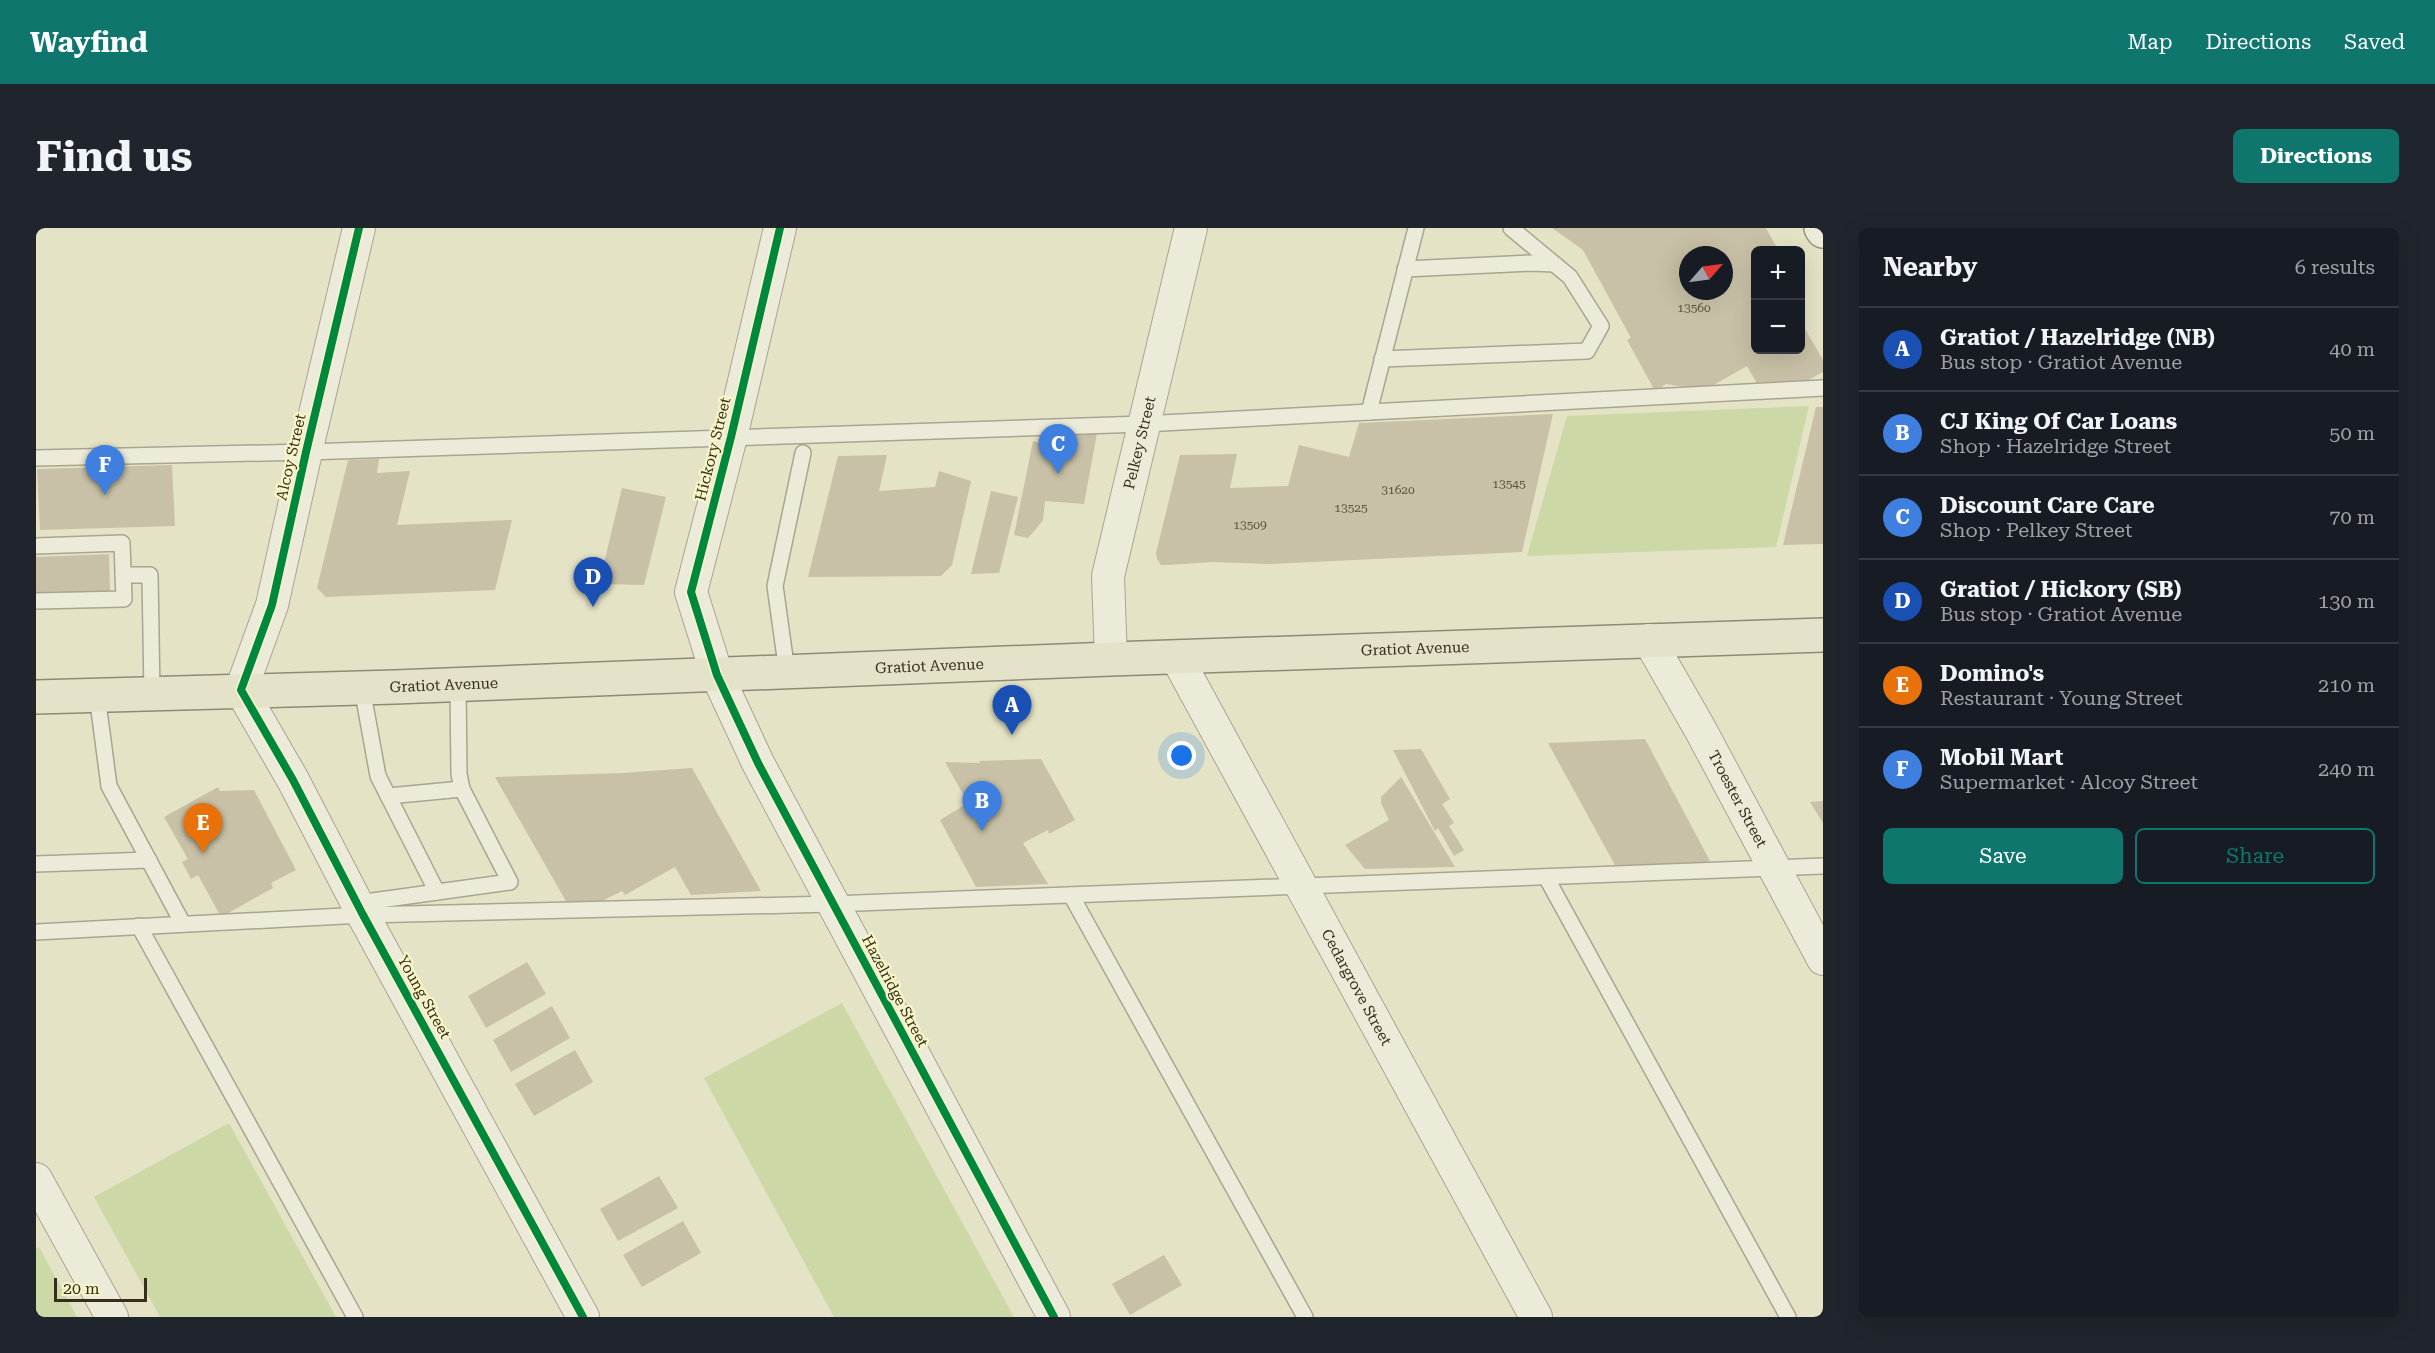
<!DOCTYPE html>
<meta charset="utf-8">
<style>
:root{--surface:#171b24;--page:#20242c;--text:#f1f3f6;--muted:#9ea1a6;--line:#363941;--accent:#0f766e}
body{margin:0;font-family:"Roboto Serif",serif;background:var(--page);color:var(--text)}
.controls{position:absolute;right:18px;top:18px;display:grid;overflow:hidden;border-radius:9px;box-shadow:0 6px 24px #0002}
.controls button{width:54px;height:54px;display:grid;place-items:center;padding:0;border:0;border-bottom:2px solid var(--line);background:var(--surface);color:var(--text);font:30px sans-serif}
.compass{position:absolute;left:1643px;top:18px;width:54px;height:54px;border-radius:50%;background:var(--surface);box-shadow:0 6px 24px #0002;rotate:62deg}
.scale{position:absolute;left:18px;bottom:15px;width:93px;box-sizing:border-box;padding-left:6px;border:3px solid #362e19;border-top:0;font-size:16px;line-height:21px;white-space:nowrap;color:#362e19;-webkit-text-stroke:4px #f8f6c9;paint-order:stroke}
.you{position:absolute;left:1146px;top:528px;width:21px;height:21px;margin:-15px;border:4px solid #fff;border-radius:50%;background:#1a73e8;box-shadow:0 0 0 9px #1a73e833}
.badge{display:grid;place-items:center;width:39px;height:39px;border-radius:50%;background:var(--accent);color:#fff;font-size:20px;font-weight:700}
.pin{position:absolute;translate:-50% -50px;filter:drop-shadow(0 2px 3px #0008)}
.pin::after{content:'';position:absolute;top:32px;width:21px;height:18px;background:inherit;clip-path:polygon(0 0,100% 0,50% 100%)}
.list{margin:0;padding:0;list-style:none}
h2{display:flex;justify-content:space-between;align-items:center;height:78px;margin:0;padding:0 24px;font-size:26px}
h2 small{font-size:20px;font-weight:400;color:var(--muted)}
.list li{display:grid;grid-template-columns:39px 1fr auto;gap:18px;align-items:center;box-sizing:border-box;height:84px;padding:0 24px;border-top:2px solid var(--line)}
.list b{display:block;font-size:22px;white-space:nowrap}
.list p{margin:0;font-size:20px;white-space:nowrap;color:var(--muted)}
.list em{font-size:20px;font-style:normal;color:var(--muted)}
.actions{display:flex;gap:12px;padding:18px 24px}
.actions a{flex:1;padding:14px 0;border:2px solid var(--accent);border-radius:9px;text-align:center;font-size:21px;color:var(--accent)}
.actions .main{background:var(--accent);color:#fff}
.map{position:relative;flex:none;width:1787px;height:1089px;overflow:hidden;border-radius:9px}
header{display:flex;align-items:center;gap:36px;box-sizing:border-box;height:84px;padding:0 30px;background:var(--accent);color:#fff}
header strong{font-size:28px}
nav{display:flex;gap:33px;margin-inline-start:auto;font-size:21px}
.intro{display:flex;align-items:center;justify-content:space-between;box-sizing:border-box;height:144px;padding:0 36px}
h1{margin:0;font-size:42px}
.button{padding:15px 27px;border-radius:9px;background:var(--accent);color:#fff;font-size:21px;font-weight:700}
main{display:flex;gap:36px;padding:0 36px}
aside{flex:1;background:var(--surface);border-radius:9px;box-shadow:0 6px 24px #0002}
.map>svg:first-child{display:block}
.green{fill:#ccd9a7}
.building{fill:#c8c1a7;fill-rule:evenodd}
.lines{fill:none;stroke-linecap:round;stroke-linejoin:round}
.lane-casing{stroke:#a8a591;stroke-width:18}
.street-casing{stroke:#a8a591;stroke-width:34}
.secondary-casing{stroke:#989580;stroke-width:36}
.primary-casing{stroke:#8e8a77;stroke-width:36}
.lane{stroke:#ecebd9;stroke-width:15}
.street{stroke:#ecebd9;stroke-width:32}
.secondary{stroke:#ecebd9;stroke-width:33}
.primary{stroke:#e4e2c9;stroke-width:33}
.cycleway-casing{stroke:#f8f6c9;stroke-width:11}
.cycleway{stroke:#00873e;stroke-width:8}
.labels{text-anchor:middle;stroke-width:4.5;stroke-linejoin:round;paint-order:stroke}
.number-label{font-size:12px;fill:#5a533c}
.street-label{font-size:15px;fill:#362e19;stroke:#f8f6c9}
</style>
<header>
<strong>Wayfind</strong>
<nav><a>Map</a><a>Directions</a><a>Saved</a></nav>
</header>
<div class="intro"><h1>Find us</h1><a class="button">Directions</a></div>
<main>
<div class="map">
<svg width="1787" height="1089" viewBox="0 0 1787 1089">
<rect width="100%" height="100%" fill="#e4e3c6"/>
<g class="green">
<polygon points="1773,178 1740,319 1491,328 1531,188"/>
<polygon points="806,775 978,1089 798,1089 668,850"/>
<polygon points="193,895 300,1089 124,1089 58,969"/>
<polygon points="3,1019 41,1089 0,1089 0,1021"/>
</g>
<g class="building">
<path d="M1516 0H1730L1742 22H1719V122H1764V92L1787 132V144L1767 155 1722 157 1711 138 1669 162 1630 156 1619 163 1591 112 1595 110 1547 22ZM1652 27H1688V63H1652Z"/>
<polygon points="1780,179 1787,179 1787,316 1747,317"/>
<polygon points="1517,186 1486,324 1233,336 1177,334 1132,337 1125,337 1121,331 1120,325 1144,227 1201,226 1194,260 1252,258 1263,217 1313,229 1323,195"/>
<polygon points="1061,205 1048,276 1009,273 1007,292 1000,301 992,310 978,307 997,213 1016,218 1019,208"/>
<polygon points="851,227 843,263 899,259 903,243 935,253 916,337 905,348 772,349 802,228"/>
<polygon points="343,231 341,245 374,243 361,297 476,292 459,362 290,369 281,360 312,232"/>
<polygon points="136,237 139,298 4,302 1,241"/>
<polygon points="586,260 630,269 608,357 563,356"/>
<polygon points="955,263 982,269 963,345 935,346"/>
<polygon points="73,326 74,363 0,366 0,329"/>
<polygon points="1609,511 1674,633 1670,634 1580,639 1512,515"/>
<polygon points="1385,521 1414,571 1406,576 1418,595 1413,598 1428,622 1418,628 1402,600 1399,603 1357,522"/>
<polygon points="1005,531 1039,592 1013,606 1012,602 987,615 1012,656 940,659 904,592 932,575 909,534 944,535 943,533"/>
<polygon points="656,540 725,663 655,667 639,639 589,667 586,663 562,675 531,675 459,549 586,545"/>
<polygon points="1365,549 1419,639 1329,641 1309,617 1353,592 1345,575 1345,569"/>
<polygon points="182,559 184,563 218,562 260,642 235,655 237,660 185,689 162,647 155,651 146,634 152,631 128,589"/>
<polygon points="1787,573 1787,595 1774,574"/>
<polygon points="491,734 510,766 450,800 432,768"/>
<polygon points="516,778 534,810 475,844 457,812"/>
<polygon points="539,822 557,854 498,888 479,856"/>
<polygon points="623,948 642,980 582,1013 564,981"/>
<polygon points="647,993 665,1025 606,1059 587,1027"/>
<polygon points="1128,1027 1146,1057 1094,1087 1076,1056"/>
</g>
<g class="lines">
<g class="lane-casing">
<g id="lane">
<polyline points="1369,41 1495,35 1518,36"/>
<polyline points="1346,131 1551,123 1565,98 1534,49 1475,0"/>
<polyline points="1333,184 1380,0"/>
<polyline points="0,230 270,224 1107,196 1787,160"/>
<polyline points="0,318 86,315 88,371 0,373"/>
<polyline points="87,347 114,347 116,465"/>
<polyline points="751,444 739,358 767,225"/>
<polyline points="326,460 342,548 401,664"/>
<polyline points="61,467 73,558 147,696"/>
<polyline points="352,568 426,561"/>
<polyline points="0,636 113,632"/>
<polyline points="1510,649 1752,1089"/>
<polyline points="1035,667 1269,1089"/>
<polyline points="322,675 474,654 426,561 423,546 422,456"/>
<polyline points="103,698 319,1089"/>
<polyline points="0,704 327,687 796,676 1787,638"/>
</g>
</g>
<g class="street-casing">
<g id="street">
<polyline points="323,0 270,224 236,377 205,462 257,552 327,687 547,1089"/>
<polyline points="744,0 695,209 655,364 681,447 722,535 1018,1089"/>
<path id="s1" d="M1613 412 1664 501 1787 731"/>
<path id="s2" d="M1141 430 1500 1089"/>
<path id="s3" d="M1075 431 1072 348 1155 0"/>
<polyline points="0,951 76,1089"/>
</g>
</g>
<g class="secondary-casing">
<polyline id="secondary" points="1785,0 1787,3"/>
</g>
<g class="primary-casing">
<g id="primary">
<path id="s4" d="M0 469 359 459 1075 431 1787 407"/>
</g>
</g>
<use href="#lane" class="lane"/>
<use href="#street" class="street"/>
<use href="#secondary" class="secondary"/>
<use href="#primary" class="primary"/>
<g class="cycleway-casing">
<g id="cycleway">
<polyline points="323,0 270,224 236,377 205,462 257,552 327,687 547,1089"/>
<polyline points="744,0 695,209 655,364 681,447 722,535 1018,1089"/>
</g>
</g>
<use href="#cycleway" class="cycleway"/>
</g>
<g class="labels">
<g class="number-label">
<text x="1658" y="84">13560</text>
<text x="1473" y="260">13545</text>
<text x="1362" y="266">31620</text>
<text x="1315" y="284">13525</text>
<text x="1214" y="301">13509</text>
</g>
<g class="street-label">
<text dy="5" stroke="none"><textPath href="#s3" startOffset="220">Pelkey Street</textPath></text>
<text transform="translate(677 221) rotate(-76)" y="5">Hickory Street</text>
<text transform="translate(255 229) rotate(-77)" y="5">Alcoy Street</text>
<text dy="5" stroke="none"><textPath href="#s4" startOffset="1380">Gratiot Avenue</textPath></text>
<text dy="5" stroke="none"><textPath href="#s4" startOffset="894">Gratiot Avenue</textPath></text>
<text dy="5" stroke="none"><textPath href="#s4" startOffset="408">Gratiot Avenue</textPath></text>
<text dy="5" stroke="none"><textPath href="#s1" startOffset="182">Troester Street</textPath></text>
<text dy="5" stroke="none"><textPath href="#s2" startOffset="375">Cedargrove Street</textPath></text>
<text transform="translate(859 763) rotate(62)" y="5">Hazelridge Street</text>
<text transform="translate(388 769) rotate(61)" y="5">Young Street</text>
</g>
</g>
</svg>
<div class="controls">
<button>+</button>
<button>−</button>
</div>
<svg class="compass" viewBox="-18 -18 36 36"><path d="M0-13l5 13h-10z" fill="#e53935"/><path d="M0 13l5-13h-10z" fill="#9ea1a6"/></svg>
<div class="scale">20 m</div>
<div class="you"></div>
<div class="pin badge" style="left:976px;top:507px;background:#1a4fb4">A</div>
<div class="pin badge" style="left:946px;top:603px;background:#3f7fe0">B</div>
<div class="pin badge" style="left:1022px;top:246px;background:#3f7fe0">C</div>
<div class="pin badge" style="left:557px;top:379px;background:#1a4fb4">D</div>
<div class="pin badge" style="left:167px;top:625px;background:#e8710a">E</div>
<div class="pin badge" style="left:69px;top:267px;background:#3f7fe0">F</div>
</div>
<aside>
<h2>Nearby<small>6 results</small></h2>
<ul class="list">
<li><span class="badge" style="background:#1a4fb4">A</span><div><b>Gratiot / Hazelridge (NB)</b><p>Bus stop · Gratiot Avenue</p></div><em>40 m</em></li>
<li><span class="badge" style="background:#3f7fe0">B</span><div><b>CJ King Of Car Loans</b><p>Shop · Hazelridge Street</p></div><em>50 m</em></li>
<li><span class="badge" style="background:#3f7fe0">C</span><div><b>Discount Care Care</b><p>Shop · Pelkey Street</p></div><em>70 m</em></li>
<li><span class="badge" style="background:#1a4fb4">D</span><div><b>Gratiot / Hickory (SB)</b><p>Bus stop · Gratiot Avenue</p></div><em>130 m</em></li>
<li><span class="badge" style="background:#e8710a">E</span><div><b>Domino's</b><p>Restaurant · Young Street</p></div><em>210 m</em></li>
<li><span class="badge" style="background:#3f7fe0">F</span><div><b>Mobil Mart</b><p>Supermarket · Alcoy Street</p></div><em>240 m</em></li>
</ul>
<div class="actions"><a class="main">Save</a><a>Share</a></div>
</aside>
</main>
